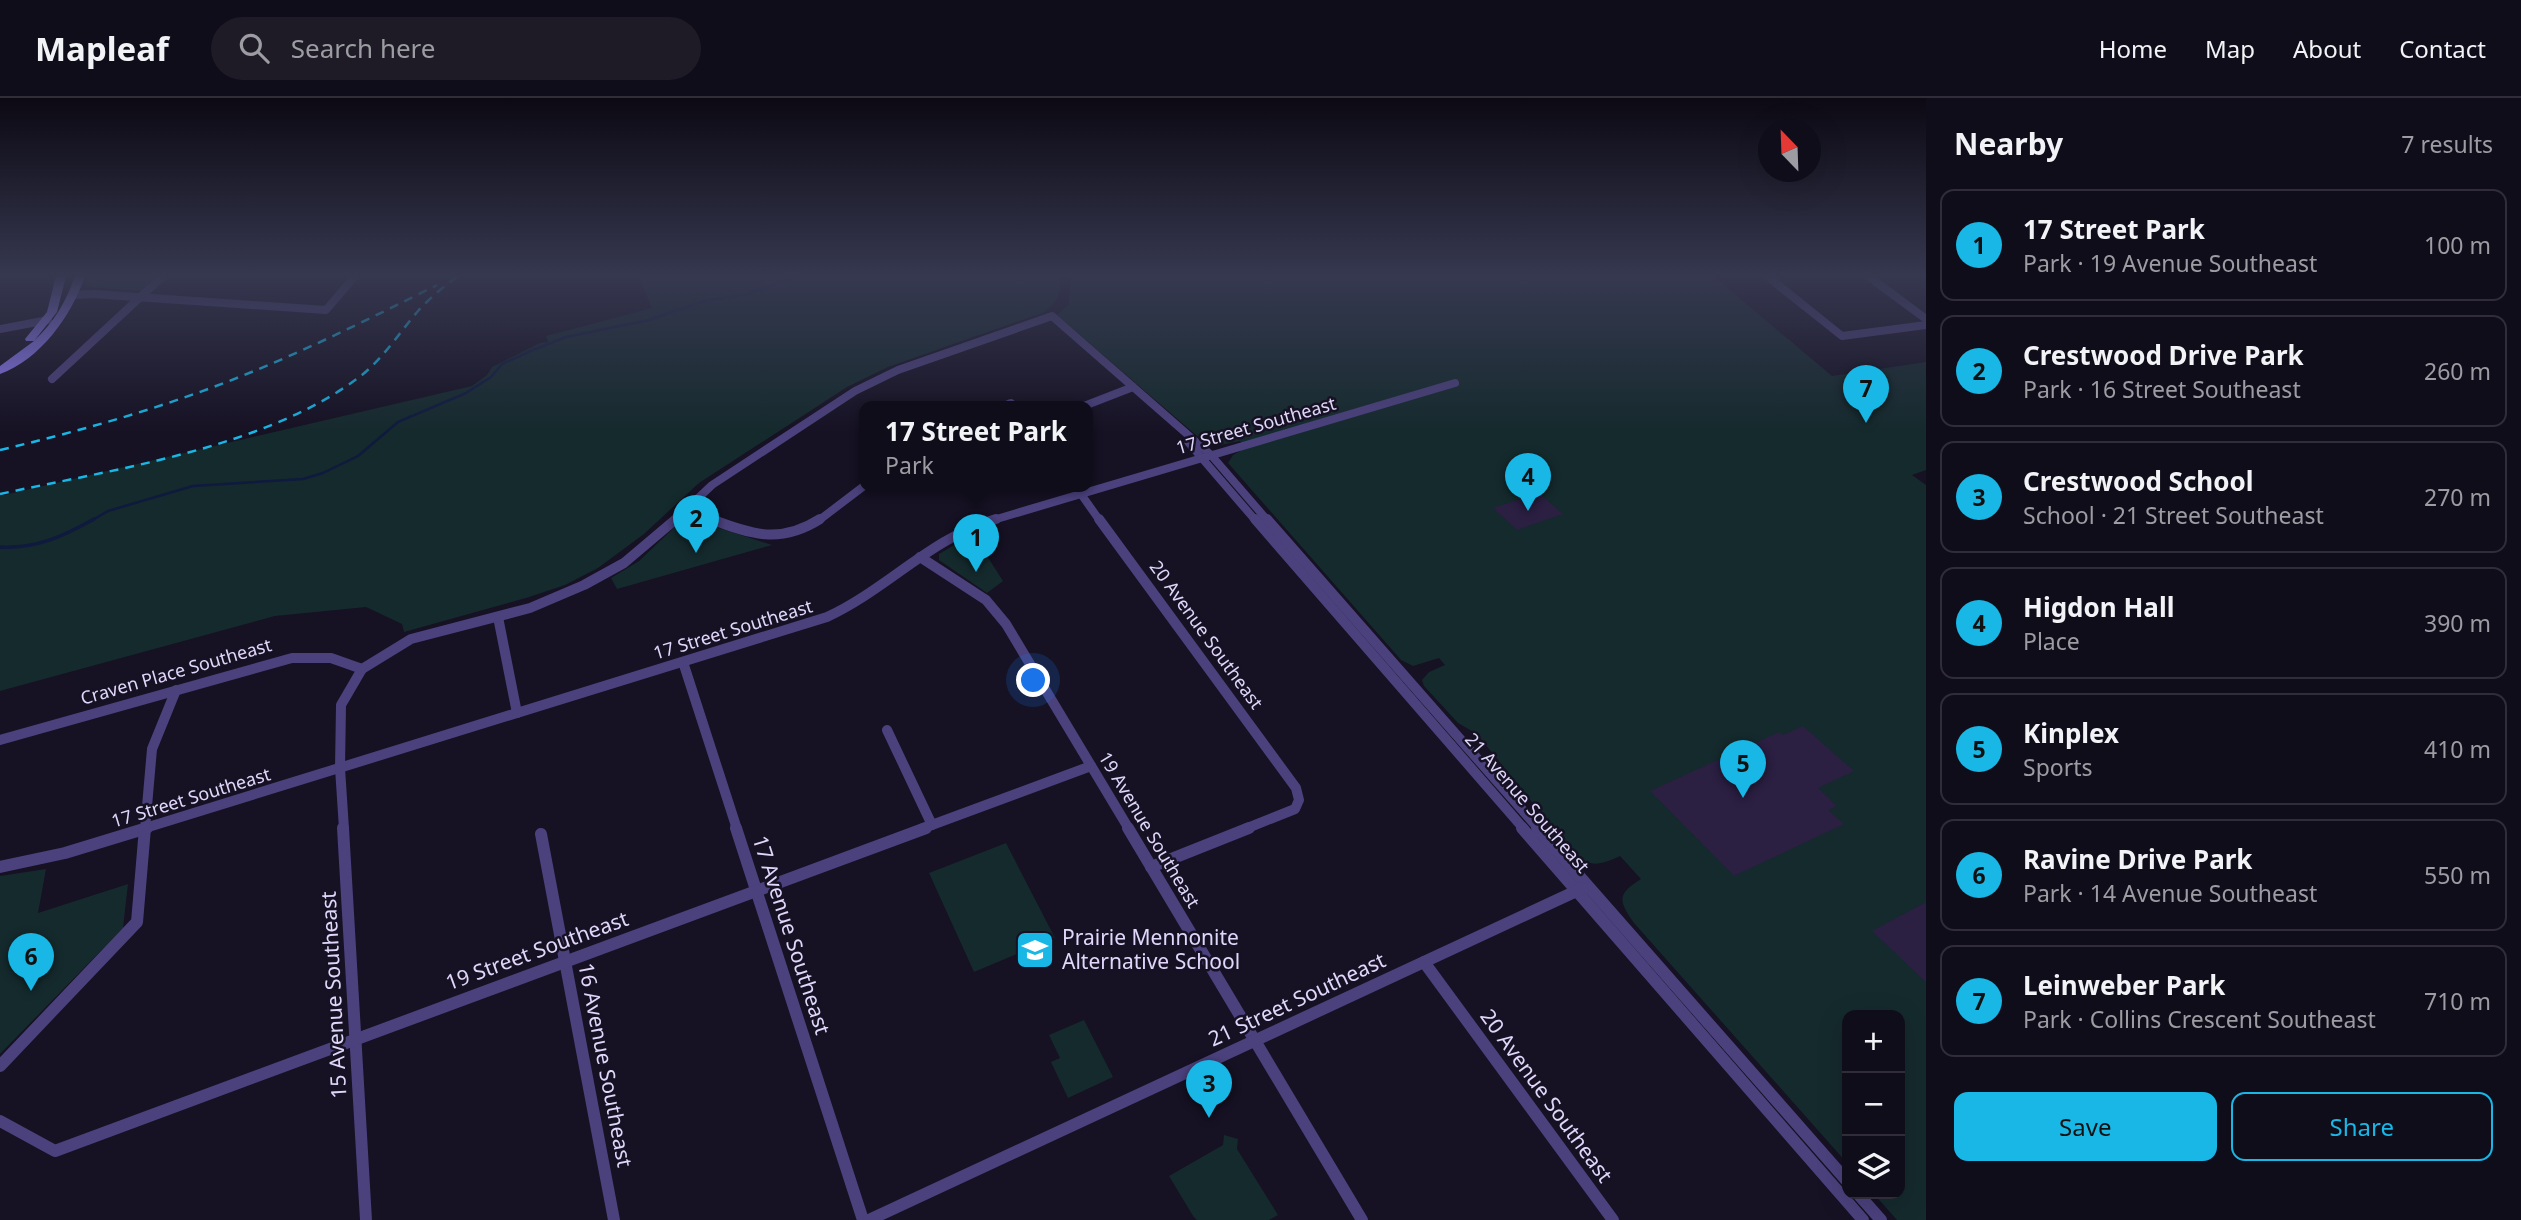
<!DOCTYPE html>
<meta charset="utf-8">
<style>
:root{--surface:#100d1a;--page:#1e1b27;--text:#f1f3f6;--muted:#9c9ca2;--line:#302d39;--accent:#18b7e6}
body{margin:0;font-family:"Noto Sans",sans-serif;background:var(--page);color:var(--text)}
.controls{position:absolute;right:21px;bottom:21px;display:grid;overflow:hidden;border-radius:14px;box-shadow:0 7px 28px #0002}
.controls button{width:63px;height:63px;display:grid;place-items:center;padding:0;border:0;border-bottom:2px solid var(--line);background:var(--surface);color:var(--text);font:35px sans-serif}
.compass{position:absolute;left:1758px;top:21px;width:63px;height:63px;border-radius:50%;background:var(--surface);box-shadow:0 7px 28px #0002;rotate:337deg}
.you{position:absolute;left:1034px;top:583px;width:24px;height:24px;margin:-18px;border:5px solid #fff;border-radius:50%;background:#1a73e8;box-shadow:0 0 0 10px #1a73e833}
.badge{display:grid;place-items:center;width:46px;height:46px;border-radius:50%;background:var(--accent);color:#111;font-size:23px;font-weight:700}
.pin{position:absolute;translate:-50% -58px;filter:drop-shadow(0 2px 4px #0008)}
.pin::after{content:'';position:absolute;top:37px;width:24px;height:21px;background:inherit;clip-path:polygon(0 0,100% 0,50% 100%)}
.popup{position:absolute;left:859px;top:303px;width:234px;height:91px;box-sizing:border-box;display:grid;place-content:center;border-radius:14px;background:var(--surface);filter:drop-shadow(0 2px 5px #0005);font-size:23px;white-space:nowrap;color:var(--muted)}
.popup b{font-size:26px;color:var(--text)}
.popup::after{content:'';position:absolute;left:50%;top:100%;margin-left:-14px;border:14px solid transparent;border-top-color:var(--surface)}
.list{margin:0;padding:0;list-style:none}
h2{display:flex;justify-content:space-between;align-items:center;height:91px;margin:0;padding:0 28px;font-size:30px}
h2 small{font-size:23px;font-weight:400;color:var(--muted)}
.list li{display:grid;grid-template-columns:46px 1fr auto;gap:21px;align-items:center;box-sizing:border-box;height:112px;margin:0 14px 14px;padding:0 14px;border:2px solid var(--line);border-radius:14px}
.list b{display:block;font-size:26px;white-space:nowrap}
.list p{margin:0;font-size:23px;white-space:nowrap;color:var(--muted)}
.list em{font-size:23px;font-style:normal;color:var(--muted)}
.actions{display:flex;gap:14px;padding:21px 28px}
.actions a{flex:1;padding:16px 0;border:2px solid var(--accent);border-radius:14px;text-align:center;font-size:24px;color:var(--accent)}
.actions .main{background:var(--accent);color:#111}
.icon{flex:none;width:38px;height:38px;fill:none;stroke:currentColor;stroke-width:2;stroke-linecap:round;stroke-linejoin:round}
.map{position:relative;flex:none;width:1926px;height:1122px;overflow:hidden}
header{display:flex;align-items:center;gap:42px;box-sizing:border-box;height:98px;padding:0 35px;background:var(--surface);border-bottom:2px solid var(--line)}
header strong{font-size:33px}
nav{display:flex;gap:38px;margin-inline-start:auto;font-size:24px}
.search{width:490px;height:63px;background:var(--page);display:flex;align-items:center;gap:18px;box-sizing:border-box;padding:0 24px;border-radius:38px;color:var(--muted);font-size:26px}
main{display:flex}
aside{flex:1;background:var(--surface)}
.map>svg:first-child{display:block}
.green{fill:#152a2d}
.lines{fill:none;stroke-linecap:round;stroke-linejoin:round}
.stream-far1{stroke:#0f1a3e;stroke-width:2.5}
.stream{stroke:#0f1a3e;stroke-width:3.5}
.building{fill:#2b1f42}
.street-far2{stroke:#4b417d;stroke-width:8}
.street-far1{stroke:#4b417d;stroke-width:10}
.street{stroke:#4b417d;stroke-width:12}
.secondary{fill:#8b78f1;fill-rule:evenodd}
.rail{stroke:#18b7e6;stroke-width:2.5;stroke-dasharray:9 7;stroke-linecap:butt}
.labels{text-anchor:middle;stroke-width:5;stroke-linejoin:round;paint-order:stroke}
.street-label{font-size:18px;fill:#e0d7fb;stroke:#161123}
.near-street-label{font-size:21px;fill:#e0d7fb;stroke:#161123}
.near-poi-label{font-size:21px;fill:#e0d7fb;stroke:#161123;text-anchor:start}
</style>
<header>
<strong>Mapleaf</strong>
<div class="search"><svg class="icon" aria-label="search" viewBox="0 0 24 24"><circle cx="10" cy="10" r="6"/><path d="M15 15l6 6"/></svg>Search here</div>
<nav><a>Home</a><a>Map</a><a>About</a><a>Contact</a></nav>
</header>
<main>
<div class="map">
<svg width="1926" height="1122" viewBox="0 0 1926 1122">
<rect width="100%" height="100%" fill="#161123"/>
<g class="green">
<polygon points="88,178 156,178 140,193 90,189 86,186"/>
<path d="M639 178H1060C1059 198 1060 200 1045 214L888 269 847 289 699 385 644 436 598 470 565 487 526 500 404 534 402 526 366 509 275 518 0 593V398L472 288 487 277 492 269 540 245 548 244 546 238 652 210Z"/>
<path d="M1071 178H1713L1832 278 1926 264V372L1912 377 1926 387V1122H1897L1874 1096H1900V917H1847V1065L1634 825C1618 802 1617 796 1641 781L1620 758C1600 767 1591 770 1574 756L1477 636 1458 625 1424 588 1422 582 1429 574 1445 567 1439 560 1413 568 1401 562 1228 365 1233 357 1246 350 1240 343 1216 348 1204 344 1057 217 1069 206Z"/>
<polygon points="688,420 772,447 617,491 611,480 639,463 680,424"/>
<polygon points="973,436 1003,483 987,495 939,462 939,456"/>
<polygon points="1006,745 1055,840 974,874 929,775"/>
<polygon points="46,771 38,815 128,786 123,830 0,956 0,778"/>
<polygon points="1084,922 1113,979 1068,1000 1051,964 1060,960 1049,937"/>
<polygon points="1224,1037 1238,1041 1237,1051 1278,1117 1269,1122 1197,1122 1193,1118 1169,1078 1223,1047"/>
</g>
<g class="lines">
<polyline class="stream-far1" points="91,423 108,413 193,388 303,381 323,375 358,358 398,324 466,295 491,279 502,266 533,252 566,239 649,222 704,203 748,196 799,178"/>
<path class="stream" d="M0 449C36 451 64 438 94 421"/>
</g>
<g class="building">
<polygon points="1539,395 1563,416 1517,432 1493,410"/>
<polygon points="1803,628 1854,673 1818,690 1837,708 1828,712 1844,726 1734,778 1650,693 1779,634 1783,637"/>
<polygon points="1926,804 1926,884 1872,833"/>
</g>
<g class="lines">
<g class="street-far2">
<polyline points="1767,178 1842,238 1926,227"/>
<polyline points="1868,178 1926,221"/>
<polyline points="73,197 93,196 326,212 355,178"/>
<polyline points="0,231 48,222"/>
<polyline points="52,281 163,178"/>
<polyline points="1004,308 1011,305 1014,308"/>
<polyline points="1084,308 1133,289"/>
<polyline points="1188,344 1256,423"/>
<polyline points="1081,396 1100,423"/>
<polyline points="685,410 716,423"/>
<polyline points="674,423 712,387 855,293 898,272 1052,218 1211,357 1268,423"/>
<polyline points="818,423 864,388"/>
<polyline points="990,423 1455,285"/>
</g>
<g class="street-far1">
<path d="M711 421C752 437 781 446 820 421"/>
<polyline points="1099,421 1296,690 1299,702 1295,711 1245,731"/>
<polyline points="1255,421 1524,731"/>
<polyline points="1267,421 1539,731"/>
<polyline points="920,459 986,502 1006,526 1129,731"/>
<polyline points="498,519 517,615"/>
<polyline points="683,564 737,731"/>
<polyline points="887,632 932,727"/>
<polyline points="0,642 292,560 331,560 362,571"/>
<path d="M142 731 827 519C886 492 932 439 996 421"/>
<polyline points="145,731 152,651 176,592"/>
<polyline points="344,731 340,670 341,607 362,571 411,541 530,510 584,487 624,465 676,421"/>
<polyline points="921,731 1091,668"/>
</g>
<g class="street">
<polyline points="343,730 366,1122"/>
<polyline points="736,730 863,1122"/>
<polyline points="1128,730 1362,1122"/>
<polyline points="1522,730 1863,1122"/>
<polyline points="1537,730 1847,1083"/>
<polyline points="541,736 614,1122"/>
<polyline points="0,769 65,755 147,730"/>
<polyline points="1151,769 1249,730"/>
<polyline points="1424,864 1613,1122"/>
<polyline points="0,968 137,824 145,730"/>
<polyline points="0,1023 55,1053 926,730"/>
<polyline points="1858,1096 1881,1122"/>
<polyline points="869,1122 1583,790"/>
</g>
<path class="secondary" d="M56 178H66L57 214 34 243C54 224 66 204 75 178H85C72 217 40 262 0 276V268L34 243H26L25 241 47 214Z"/>
<g class="rail">
<path d="M0 352C76 334 151 313 224 285 297 257 367 222 437 187"/>
<path d="M0 396C115 371 267 350 362 277 384 259 400 234 418 213 430 200 444 188 458 178"/>
</g>
</g>
<linearGradient id="sky" x2="0" y2="1"><stop stop-color="#0c0913"/><stop offset="0.53" stop-color="#363850"/><stop offset="1" stop-color="#363850" stop-opacity="0"/></linearGradient>
<rect width="1926" height="335" fill="url(#sky)"/>
<defs>
<g id="school-square" transform="scale(2.0125)"><rect x="-9" y="-9" width="18" height="18" rx="4" fill="#18b7e6" stroke="#161123"/><path d="M0-5L7-2L0 1L-7-2ZM-4 1L0 2.5L4 1V4Q0 6-4 4Z" fill="#fff"/></g>
</defs>
<g fill-rule="evenodd">
<use href="#school-square" x="1035" y="852"/>
</g>
<g class="labels">
<g class="street-label">
<text transform="translate(1256 328) rotate(-16)" y="6">17 Street Southeast</text>
<text transform="translate(733 532) rotate(-17)" y="6">17 Street Southeast</text>
<text transform="translate(1206 537) rotate(54)" y="6">20 Avenue Southeast</text>
<text transform="translate(176 574) rotate(-16)" y="6">Craven Place Southeast</text>
<text transform="translate(191 700) rotate(-17)" y="6">17 Street Southeast</text>
<text transform="translate(1527 705) rotate(49)" y="6">21 Avenue Southeast</text>
<text transform="translate(1149 732) rotate(59)" y="6">19 Avenue Southeast</text>
</g>
<g class="near-street-label">
<text transform="translate(791 837) rotate(72)" y="7">17 Avenue Southeast</text>
<text transform="translate(537 853) rotate(-20)" y="7">19 Street Southeast</text>
<text transform="translate(334 897) rotate(-93)" y="7">15 Avenue Southeast</text>
<text transform="translate(1297 902) rotate(-25)" y="7">21 Street Southeast</text>
<text transform="translate(605 967) rotate(79)" y="7">16 Avenue Southeast</text>
<text transform="translate(1546 998) rotate(54)" y="7">20 Avenue Southeast</text>
</g>
<g class="near-poi-label">
<text x="1062" y="847">Prairie Mennonite<tspan x="1062" dy="24">Alternative School</tspan></text>
</g>
</g>
</svg>
<div class="controls">
<button>+</button>
<button>−</button>
<button><svg class="icon" aria-label="layers" viewBox="0 0 24 24"><path d="M12 4l9 5-9 5-9-5zM3 14l9 5 9-5"/></svg></button>
</div>
<svg class="compass" viewBox="-18 -18 36 36"><path d="M0-13l5 13h-10z" fill="#e53935"/><path d="M0 13l5-13h-10z" fill="#9c9ca2"/></svg>
<div class="you"></div>
<div class="pin badge" style="left:976px;top:474px">1</div>
<div class="popup"><b>17 Street Park</b>Park</div>
<div class="pin badge" style="left:696px;top:455px">2</div>
<div class="pin badge" style="left:1209px;top:1020px">3</div>
<div class="pin badge" style="left:1528px;top:413px">4</div>
<div class="pin badge" style="left:1743px;top:700px">5</div>
<div class="pin badge" style="left:31px;top:893px">6</div>
<div class="pin badge" style="left:1866px;top:325px">7</div>
</div>
<aside>
<h2>Nearby<small>7 results</small></h2>
<ul class="list">
<li><span class="badge">1</span><div><b>17 Street Park</b><p>Park · 19 Avenue Southeast</p></div><em>100 m</em></li>
<li><span class="badge">2</span><div><b>Crestwood Drive Park</b><p>Park · 16 Street Southeast</p></div><em>260 m</em></li>
<li><span class="badge">3</span><div><b>Crestwood School</b><p>School · 21 Street Southeast</p></div><em>270 m</em></li>
<li><span class="badge">4</span><div><b>Higdon Hall</b><p>Place</p></div><em>390 m</em></li>
<li><span class="badge">5</span><div><b>Kinplex</b><p>Sports</p></div><em>410 m</em></li>
<li><span class="badge">6</span><div><b>Ravine Drive Park</b><p>Park · 14 Avenue Southeast</p></div><em>550 m</em></li>
<li><span class="badge">7</span><div><b>Leinweber Park</b><p>Park · Collins Crescent Southeast</p></div><em>710 m</em></li>
</ul>
<div class="actions"><a class="main">Save</a><a>Share</a></div>
</aside>
</main>
